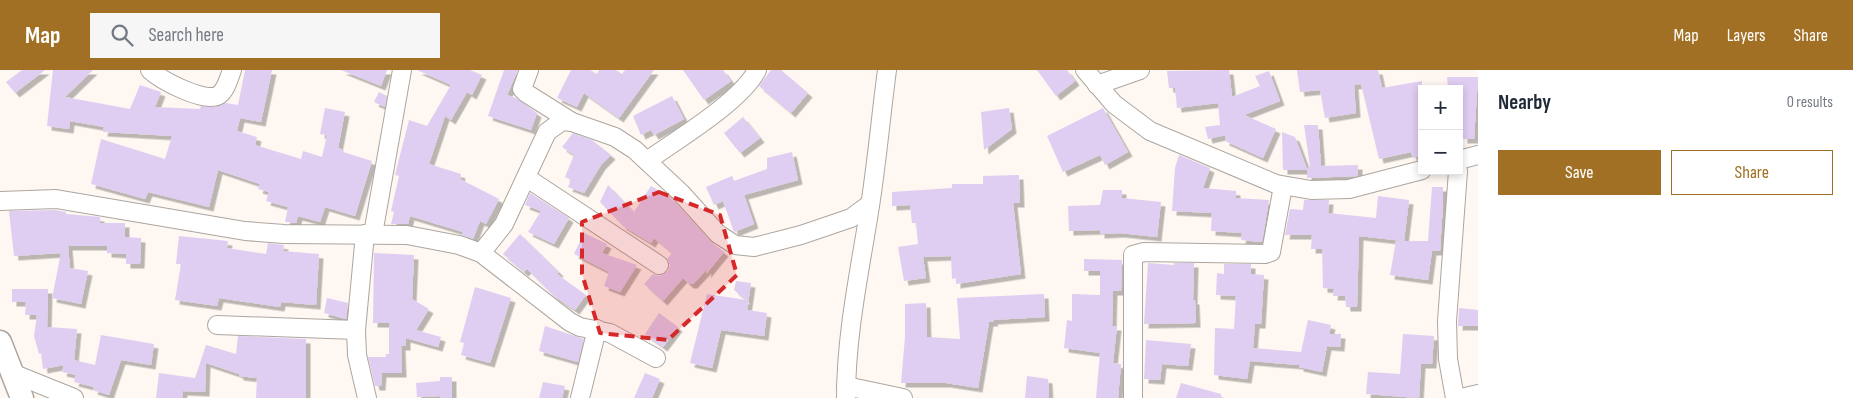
<!DOCTYPE html>
<meta charset="utf-8">
<style>
:root{--surface:#fff;--page:#f6f6f7;--text:#1f2937;--muted:#747a83;--line:#e0e1e3;--accent:#a17024}
body{margin:0;font-family:"Sofia Sans Condensed",sans-serif;background:var(--page);color:var(--text)}
.controls{position:absolute;right:15px;top:15px;display:grid;overflow:hidden;border-radius:0px;box-shadow:0 2px 8px #0003}
.controls button{width:45px;height:45px;display:grid;place-items:center;padding:0;border:0;border-bottom:1px solid var(--line);background:var(--surface);color:var(--text);font:25px sans-serif}
.list{margin:0;padding:0;list-style:none}
h2{display:flex;justify-content:space-between;align-items:center;height:65px;margin:0;padding:0 20px;font-size:21px}
h2 small{font-size:16px;font-weight:400;color:var(--muted)}
.actions{display:flex;gap:10px;padding:15px 20px}
.actions a{flex:1;padding:11px 0;border:1px solid var(--accent);border-radius:0px;text-align:center;font-size:18px;color:var(--accent)}
.actions .main{background:var(--accent);color:#fff}
.icon{flex:none;width:28px;height:28px;fill:none;stroke:currentColor;stroke-width:2;stroke-linecap:round;stroke-linejoin:round}
.map{position:relative;flex:none;width:1478px;height:328px;overflow:hidden}
header{display:flex;align-items:center;gap:30px;box-sizing:border-box;height:70px;padding:0 25px;background:var(--accent);color:#fff}
header strong{font-size:24px}
nav{display:flex;gap:28px;margin-inline-start:auto;font-size:18px}
.search{width:350px;height:45px;background:var(--page);display:flex;align-items:center;gap:12px;box-sizing:border-box;padding:0 18px;border-radius:0px;color:var(--muted);font-size:19px}
main{display:flex}
aside{flex:1;background:var(--surface)}
.map>svg:first-child{display:block}
.building{fill:#e0cdf2;filter:url(#shadow)}
.lines{fill:none;stroke-linecap:round;stroke-linejoin:round}
.minor-casing{stroke:#ada6a0;stroke-width:20}
.major-casing{stroke:#ada6a0;stroke-width:25}
.minor{stroke:#fff;stroke-width:18}
.major{stroke:#fff;stroke-width:22}
.marked{fill:#d62828;fill-opacity:0.2;stroke:#d62828;stroke-width:4;stroke-dasharray:10 6;stroke-linejoin:round}
</style>
<header>
<strong>Map</strong>
<div class="search"><svg class="icon" aria-label="search" viewBox="0 0 24 24"><circle cx="10" cy="10" r="6"/><path d="M15 15l6 6"/></svg>Search here</div>
<nav><a>Map</a><a>Layers</a><a>Share</a></nav>
</header>
<main>
<div class="map">
<svg width="1478" height="328" viewBox="0 0 1478 328">
<defs>
<filter id="shadow"><feDropShadow dx="4.5" dy="4.5" stdDeviation="0" flood-color="#0004"/></filter>
</defs>
<rect width="100%" height="100%" fill="#fef7f2"/>
<g class="building">
<polygon points="22,0 45,0 15,23 6,12"/>
<polygon points="53,0 93,0 65,27 130,39 140,15 161,22 155,37 200,39 201,36 215,37 226,33 238,35 245,0 272,0 261,52 240,48 237,61 257,67 255,75 301,89 303,81 322,87 327,65 320,64 325,38 345,42 338,78 344,80 343,82 372,91 355,146 325,137 320,152 298,146 296,153 285,152 288,137 266,131 269,122 258,119 260,114 218,100 209,137 148,122 145,129 91,114 101,69 165,89 172,66 103,62 104,57 70,51 69,59 47,56"/>
<polygon points="341,0 387,0 381,16"/>
<polygon points="417,0 470,0 482,5 472,25 467,22 451,50 445,46 429,94 461,104 460,109 499,129 486,154 480,151 473,169 462,165 463,162 410,146 408,154 391,154 394,142 391,141 399,106 395,105 409,50 427,56 451,15"/>
<polygon points="504,0 518,0 507,25 516,28 537,43 531,60 488,46"/>
<polygon points="571,0 590,0 597,4 599,0 616,0 622,4 625,0 654,0 619,48 584,23 577,37 557,28"/>
<polygon points="683,0 723,0 731,11 704,30"/>
<polygon points="771,0 781,0 808,23 791,43 759,16"/>
<polygon points="1037,0 1067,0 1075,11 1056,26"/>
<polygon points="1229,0 1232,27 1260,16 1255,6 1269,1 1280,31 1244,45 1276,59 1263,88 1225,71 1226,65 1208,69 1205,57 1220,55 1218,33 1177,38 1175,18 1169,18 1167,1"/>
<polygon points="1297,0 1378,0 1382,18 1422,11 1422,85 1413,88 1411,82 1379,89 1361,14 1354,15 1356,43 1325,48 1320,20 1300,22"/>
<polygon points="1447,7 1478,7 1474,69 1463,69 1463,60 1459,61 1459,17 1448,18"/>
<polygon points="379,22 387,26 385,37 374,32"/>
<polygon points="672,26 684,49 654,65 651,60 641,65 633,46"/>
<polygon points="1009,38 1012,59 984,80 981,42"/>
<polygon points="1103,38 1128,82 1105,95 1100,85 1063,102 1047,66"/>
<polygon points="743,47 760,68 740,83 724,63"/>
<polygon points="1304,55 1318,55 1321,96 1358,95 1358,106 1307,108 1307,100 1283,100 1282,62 1295,67 1307,99 1310,97"/>
<polygon points="573,63 592,70 611,85 601,95 584,123 568,117 571,110 565,107 574,85 562,77"/>
<polygon points="792,82 798,110 744,125 754,154 734,162 723,131 714,135 706,117 732,106 734,111 767,99 767,88"/>
<polygon points="1179,85 1210,98 1203,118 1236,121 1236,128 1269,130 1262,172 1241,170 1242,163 1211,161 1212,143 1172,141 1175,98"/>
<polygon points="1019,105 1020,133 1013,133 1021,204 956,214 956,208 952,209 951,186 923,187 926,208 904,211 898,177 918,174 916,153 912,153 910,135 892,136 892,122 952,118 952,114 983,114 983,106"/>
<polygon points="608,115 634,142 651,116 670,127 710,171 724,182 706,204 707,199 693,214 689,214 683,208 663,231 644,214 653,204 659,206 668,201 670,195 667,189 672,183 654,168 651,173 623,156 600,132"/>
<polygon points="1432,117 1443,117 1443,133 1440,181 1432,181 1428,210 1390,205 1396,171 1403,171 1359,166 1357,237 1346,237 1345,226 1333,226 1334,219 1323,218 1322,179 1311,179 1312,165 1285,165 1290,139 1303,140 1304,130 1329,130 1328,143 1376,148 1378,126 1409,130 1404,171 1428,171"/>
<polygon points="1103,120 1122,120 1122,128 1161,132 1157,167 1120,163 1100,164 1100,160 1069,161 1068,136 1100,135"/>
<polygon points="530,123 569,148 554,174 528,162 541,141 525,135"/>
<polygon points="55,140 66,142 66,144 100,147 100,153 125,153 125,167 141,168 140,194 126,194 126,184 107,183 107,176 68,176 70,198 88,201 81,234 52,228 61,183 14,186 9,141"/>
<polygon points="584,163 607,174 602,183 637,195 620,222 604,216 609,202 574,184"/>
<polygon points="520,164 559,202 557,204 586,225 575,240 554,226 527,199 524,202 503,184"/>
<polygon points="179,166 228,171 227,178 266,184 268,173 284,175 283,181 319,184 316,235 281,232 280,237 219,228 217,236 175,230 181,194 176,194"/>
<polygon points="374,183 414,185 412,229 429,239 416,260 441,267 438,277 406,268 406,276 401,276 402,303 382,303 381,316 375,316 368,287 386,287 386,284 389,284 389,253 373,253"/>
<polygon points="1084,189 1122,190 1121,221 1113,221 1112,256 1117,256 1113,293 1121,294 1118,328 1096,328 1100,283 1064,278 1067,250 1072,251 1072,224 1100,225 1100,201 1084,201"/>
<polygon points="1148,193 1174,195 1174,193 1194,193 1193,230 1195,230 1196,253 1144,254"/>
<polygon points="1224,194 1251,194 1251,204 1264,205 1261,254 1255,254 1253,278 1301,282 1308,250 1331,255 1329,264 1341,264 1340,277 1327,276 1322,302 1299,297 1299,295 1250,291 1247,309 1214,305 1215,258 1234,259 1236,226 1216,225 1217,203 1224,204"/>
<polygon points="736,211 751,213 747,240 767,243 764,266 721,260 712,298 690,293 707,224 746,230 734,220"/>
<polygon points="475,217 511,228 490,293 461,285 464,273 460,272"/>
<polygon points="12,219 48,219 47,257 77,259 74,290 95,295 101,265 154,274 151,295 121,290 109,325 93,320 94,317 74,312 76,305 62,302 64,295 43,299 41,283 39,284 34,266 37,245 25,245 26,232 12,232"/>
<polygon points="1044,224 1045,247 993,250 994,252 989,252 978,318 946,313 901,313 905,267 905,234 926,233 927,267 960,269 957,228"/>
<polygon points="327,228 348,233 346,249 324,243"/>
<polygon points="1459,238 1478,240 1478,256 1458,256"/>
<polygon points="659,243 678,257 663,277 645,264"/>
<polygon points="545,256 584,269 578,292 539,281"/>
<polygon points="1403,264 1434,266 1432,294 1421,294 1419,328 1366,324 1368,302 1400,304"/>
<polygon points="238,266 306,269 306,328 256,328 257,308 239,306 239,304 206,293 205,322 183,321 182,328 156,328 159,303 195,308 206,275 236,284"/>
<polygon points="1146,270 1191,274 1188,296 1162,294 1160,310 1144,309"/>
<polygon points="645,303 660,309 652,328 634,328"/>
<polygon points="1027,306 1048,309 1049,328 1025,328"/>
<polygon points="440,307 452,307 452,328 440,328 440,326 417,327 416,313 440,311"/>
<polygon points="543,312 565,316 562,328 539,328"/>
<polygon points="1181,313 1221,324 1221,328 1176,328"/>
</g>
<g class="lines">
<g class="minor-casing">
<g id="minor">
<path d="M150 0C161 10 205 34 219 25 226 20 229 8 232 0"/>
<polyline points="529,0 522,19 526,23 572,52 615,67 635,80 681,123 718,164 735,175 754,177 801,165 851,148 870,134"/>
<polyline points="1085,0 1114,34 1150,61 1276,114 1311,120 1349,119 1422,100"/>
<polyline points="1097,15 1140,0"/>
<polyline points="1459,90 1478,85"/>
<path d="M647 91C676 70 742 31 757 0"/>
<polyline points="527,108 659,195"/>
<polyline points="0,131 56,129 245,161 284,164 407,165 459,175 481,183 570,252 580,257 610,263 656,288"/>
<polyline points="365,164 356,260 357,285 367,328"/>
<polyline points="373,164 402,0"/>
<polyline points="481,183 504,154 547,62 562,51 572,52"/>
<polyline points="217,255 356,260"/>
<polyline points="12,303 74,328"/>
<polyline points="846,316 903,328"/>
<polyline points="580,328 597,259"/>
<path d="M846 328C846 263 860 200 870 136 877 91 881 45 887 0"/>
<polyline points="1133,328 1133,185 1144,182 1265,184 1271,182 1283,116"/>
<polyline points="1455,328 1448,289 1447,251 1458,101"/>
<polyline points="1461,328 1478,324"/>
</g>
</g>
<g class="major-casing">
<polyline id="major" points="0,272 22,328"/>
</g>
<use href="#minor" class="minor"/>
<use href="#major" class="major"/>
</g>
<path class="marked" d="M659 122 720 145 737 205 668 270 600 263 582 204V152Z"/>
</svg>
<div class="controls">
<button>+</button>
<button>−</button>
</div>
</div>
<aside>
<h2>Nearby<small>0 results</small></h2>
<ul class="list">
</ul>
<div class="actions"><a class="main">Save</a><a>Share</a></div>
</aside>
</main>
